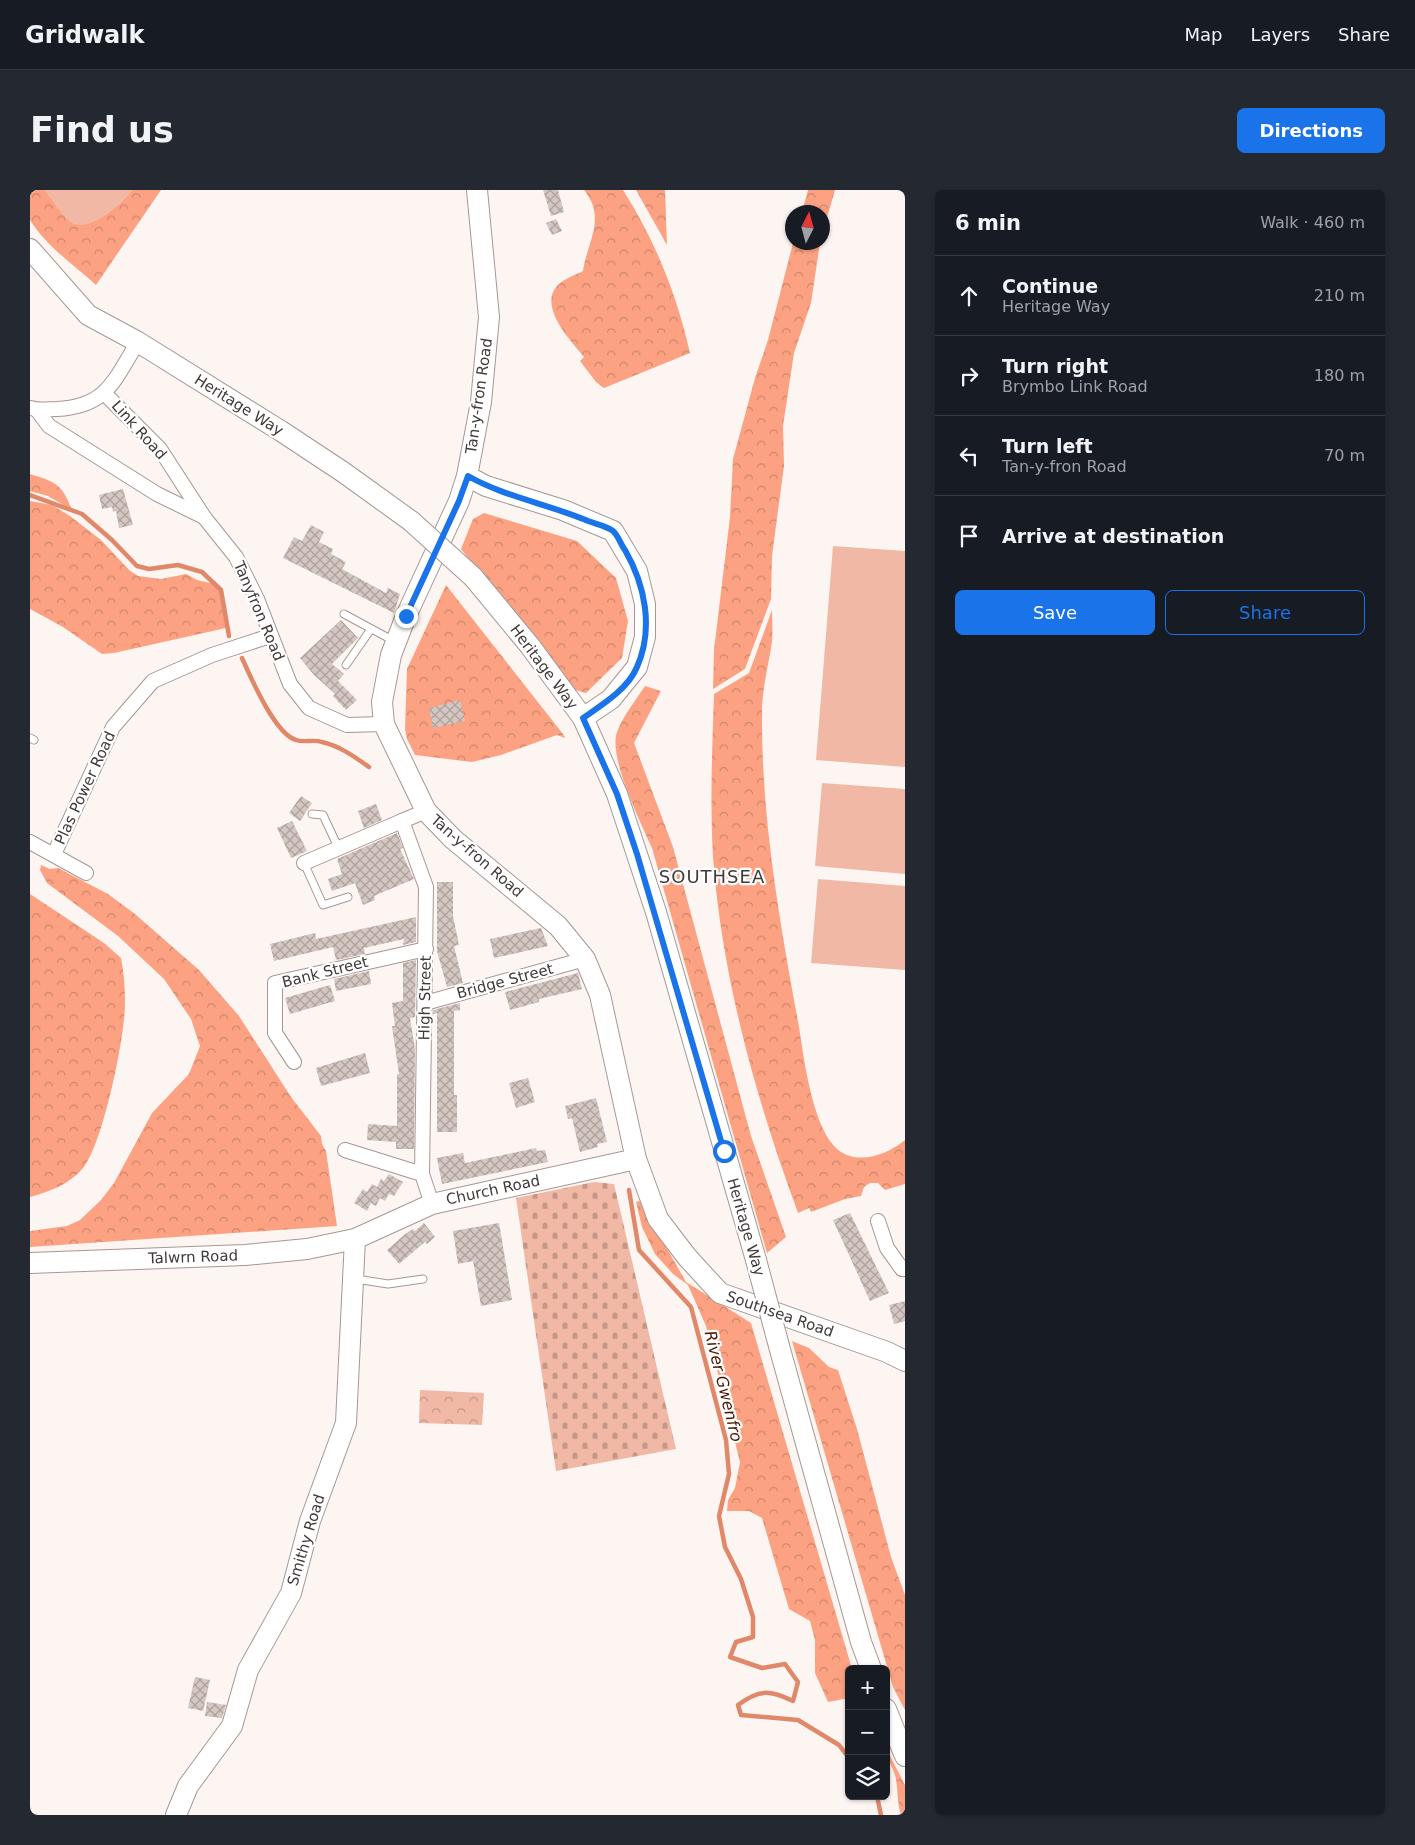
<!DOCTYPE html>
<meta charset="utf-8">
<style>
:root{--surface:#171b24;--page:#242831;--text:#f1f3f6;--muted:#9ea1a6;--line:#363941;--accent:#1a73e8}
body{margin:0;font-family:"DejaVu Sans",sans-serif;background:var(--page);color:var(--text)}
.controls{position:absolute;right:15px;bottom:15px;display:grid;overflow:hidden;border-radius:8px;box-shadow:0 1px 4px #0004}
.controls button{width:45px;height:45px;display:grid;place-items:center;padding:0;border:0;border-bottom:1px solid var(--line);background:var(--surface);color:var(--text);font:25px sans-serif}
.compass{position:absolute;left:755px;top:15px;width:45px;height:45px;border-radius:50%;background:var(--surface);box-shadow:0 1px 4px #0004;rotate:6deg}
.stop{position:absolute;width:15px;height:15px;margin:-11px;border:4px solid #1a73e8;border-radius:50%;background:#fff}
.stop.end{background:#1a73e8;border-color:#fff;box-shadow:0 1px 5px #0008}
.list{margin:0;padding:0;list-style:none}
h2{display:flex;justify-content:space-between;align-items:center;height:65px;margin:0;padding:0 20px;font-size:21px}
h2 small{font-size:16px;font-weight:400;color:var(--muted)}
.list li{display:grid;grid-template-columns:32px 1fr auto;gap:15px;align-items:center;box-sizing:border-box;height:80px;padding:0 20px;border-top:1px solid var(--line)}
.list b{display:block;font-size:19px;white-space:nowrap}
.list p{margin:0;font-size:16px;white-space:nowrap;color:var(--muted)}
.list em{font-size:16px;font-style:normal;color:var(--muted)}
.actions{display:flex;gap:10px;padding:15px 20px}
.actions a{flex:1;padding:11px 0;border:1px solid var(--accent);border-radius:8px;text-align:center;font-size:18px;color:var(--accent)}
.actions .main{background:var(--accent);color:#fff}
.icon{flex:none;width:28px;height:28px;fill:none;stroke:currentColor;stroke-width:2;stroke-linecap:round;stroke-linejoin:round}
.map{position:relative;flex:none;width:875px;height:1625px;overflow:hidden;border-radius:8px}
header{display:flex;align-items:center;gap:30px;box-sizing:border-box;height:70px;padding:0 25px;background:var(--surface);border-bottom:1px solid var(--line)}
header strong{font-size:24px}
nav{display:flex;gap:28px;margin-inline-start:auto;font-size:18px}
.intro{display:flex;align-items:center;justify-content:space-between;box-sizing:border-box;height:120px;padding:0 30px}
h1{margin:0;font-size:35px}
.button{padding:12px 22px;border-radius:8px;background:var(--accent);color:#fff;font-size:18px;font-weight:700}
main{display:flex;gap:30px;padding:0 30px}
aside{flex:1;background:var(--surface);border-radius:8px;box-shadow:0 1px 4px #0004}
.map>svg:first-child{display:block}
.grass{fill:#f0b8a5}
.forest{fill:url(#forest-crowns)}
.cemetery{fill:url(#cemetery-stones)}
.park{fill:url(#park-crowns)}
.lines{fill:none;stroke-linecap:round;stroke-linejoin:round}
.stream{stroke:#e0886a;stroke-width:4.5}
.building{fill:url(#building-cross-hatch)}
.lane-casing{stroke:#a59893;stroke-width:9}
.street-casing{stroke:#a59893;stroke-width:16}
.secondary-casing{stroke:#a59893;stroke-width:22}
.lane{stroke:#fff;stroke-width:7}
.street{stroke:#fff;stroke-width:14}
.secondary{stroke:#fff;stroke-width:20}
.secondary-bridge-casing{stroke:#a59893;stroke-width:22;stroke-linecap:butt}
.secondary-bridge{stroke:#fff;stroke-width:20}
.route{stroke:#1a73e8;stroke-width:6}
.labels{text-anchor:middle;stroke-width:4.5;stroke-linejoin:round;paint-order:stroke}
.street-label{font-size:15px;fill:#403a39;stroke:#fff}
.water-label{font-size:16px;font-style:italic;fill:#4e1803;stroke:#fff}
.quarter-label{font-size:18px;letter-spacing:1px;fill:#403a39;stroke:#fff}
</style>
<header>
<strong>Gridwalk</strong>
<nav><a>Map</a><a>Layers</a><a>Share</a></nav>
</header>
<div class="intro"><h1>Find us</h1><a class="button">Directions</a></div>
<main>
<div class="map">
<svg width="875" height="1625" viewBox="0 0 875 1625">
<defs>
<pattern id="forest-crowns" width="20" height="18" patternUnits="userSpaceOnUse" patternTransform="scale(1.25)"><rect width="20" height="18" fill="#fca282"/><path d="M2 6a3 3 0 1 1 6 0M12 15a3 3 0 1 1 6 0" fill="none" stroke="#cd856b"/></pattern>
<pattern id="cemetery-stones" width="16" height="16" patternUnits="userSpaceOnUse" patternTransform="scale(1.25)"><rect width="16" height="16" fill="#f0b8a5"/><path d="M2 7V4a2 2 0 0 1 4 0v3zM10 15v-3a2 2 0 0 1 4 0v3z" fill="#c49787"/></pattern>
<pattern id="park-crowns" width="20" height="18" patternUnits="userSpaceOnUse" patternTransform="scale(1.25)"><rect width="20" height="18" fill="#f0b8a5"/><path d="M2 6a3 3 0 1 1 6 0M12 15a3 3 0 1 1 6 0" fill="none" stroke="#c49787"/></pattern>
<pattern id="building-cross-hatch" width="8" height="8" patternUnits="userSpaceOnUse" patternTransform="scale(1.25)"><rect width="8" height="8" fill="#d4c6c1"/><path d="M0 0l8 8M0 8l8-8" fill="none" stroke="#ada29e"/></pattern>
</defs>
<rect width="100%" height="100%" fill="#fdf5f2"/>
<g class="grass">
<path d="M15 0H102C93 13 57 45 40 31 30 23 23 10 15 0Z"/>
<polygon points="803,356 875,361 875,577 786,570"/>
<polygon points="792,593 875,599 875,684 785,676"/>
<polygon points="788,689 875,696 875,780 781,773"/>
</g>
<g class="forest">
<path d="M0 0H15C23 10 30 23 40 31 57 45 93 13 102 0H131L66 95C44 75 16 56 0 30Z"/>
<path d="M554 0H593C625 50 647 105 660 163L574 198 566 192 550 171 554 167C541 151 507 116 528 95 534 89 545 85 553 81 557 52 577 28 554 0Z"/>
<polygon points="606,0 635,0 637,55"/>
<polygon points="778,0 805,0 793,42 792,22 772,22"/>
<polygon points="763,53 790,53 781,113 764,163 753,236 754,276 742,366 741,409 715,479 683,499 684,460 700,327 703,269 725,188 738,150"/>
<path d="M0 284C26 292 32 294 42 320L18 306 0 301Z"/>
<polygon points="0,311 22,315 40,326 71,350 99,380 108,386 131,389 156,384 167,390 185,394 192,406 196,438 84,463 72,464 33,437 0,419"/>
<polygon points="454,323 547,351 586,388 598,431 592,468 556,503 542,499 431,359 443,329"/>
<polygon points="416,395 533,544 535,548 527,545 471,565 442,572 385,565 377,549 375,539 377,479"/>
<path d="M742 420C742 430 743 441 742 451 739 474 732 498 732 522 731 628 750 734 769 837 774 869 782 932 804 956 823 977 856 966 875 950V994L855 1000 848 993H840L834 997 831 1006 815 1009 781 1022 779 1018 768 1023C726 909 692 788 683 667 680 613 682 558 684 504L719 483Z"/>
<path d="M615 496 631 501 604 553 643 657 721 946 756 1047 737 1063 622 658C611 633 578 567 587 542 593 526 606 510 615 496Z"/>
<polygon points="11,675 20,679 28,678 78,704 105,724 169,780 209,826 261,907 291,946 292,954 296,961 307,1036 0,1057 0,1041 37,1036 50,1030 71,1010 84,993 122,923 159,884 170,856 161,829 134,789 88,746 17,693 10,680"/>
<path d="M0 704 74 753 91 768C94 783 95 798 95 813 95 847 73 953 53 978 40 994 19 1002 0 1007Z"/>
<polygon points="610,1011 656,1092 721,1133 822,1479 819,1479 819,1508 798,1512 785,1483 785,1450 780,1431 759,1419 732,1328 719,1321 697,1321 698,1310 705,1298 710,1272 676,1136 658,1095 643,1084 625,1064 612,1037 606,1012"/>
<polygon points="762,1151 779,1158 799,1177 808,1180 827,1239 861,1367 875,1405 875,1520 863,1497"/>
<path d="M856 1558 875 1595V1625H871C867 1613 868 1601 866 1589 864 1578 856 1569 856 1558Z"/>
</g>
<polygon class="cemetery" points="564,992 584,994 646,1259 526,1281 486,1008"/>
<polygon class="park" points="390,1200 454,1203 452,1235 389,1233"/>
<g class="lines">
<g class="stream">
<polyline points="0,305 52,324 82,350 107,376 119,379 148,375 172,382 191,400 199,446"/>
<path d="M212 468C221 488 245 544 266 550 274 553 284 549 292 552 310 556 325 567 339 577"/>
<path d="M599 1000 609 1060 661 1117 696 1250 699 1284 689 1326 695 1357 711 1389 723 1427V1447L706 1452 700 1467 732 1478 755 1474 768 1492 763 1511C740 1500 729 1499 708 1515L711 1525 768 1530 809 1555 819 1568"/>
<polyline points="847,1606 851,1625"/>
</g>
</g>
<g class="building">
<polygon points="513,0 528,0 534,22 521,26"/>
<polygon points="526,29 532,41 522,45 516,33"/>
<polygon points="93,299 103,335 89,338 86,321 83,322 82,317 72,319 69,305"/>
<polygon points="281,335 294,342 289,352 303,359 301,364 316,372 312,379 356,403 358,398 370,404 364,423 253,368 264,347 272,351"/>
<polygon points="311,430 328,448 302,474 314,484 308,491 327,510 316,520 303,506 305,504 284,485 270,468"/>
<polygon points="430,510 435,531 403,538 399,518"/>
<polygon points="271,606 282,613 270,631 259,623"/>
<polygon points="346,614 352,630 334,638 328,621"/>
<polygon points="262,631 277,661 261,668 247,638"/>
<polygon points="367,643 373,658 370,659 384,689 344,706 345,710 333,715 325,693 302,701 298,689 312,684 307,669"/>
<polygon points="407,692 423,692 423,726 429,755 424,756 433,793 417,797 407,761"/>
<polygon points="386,727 386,752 373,755 374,749 334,758 335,764 306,770 303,757 244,771 240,754 285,743 286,749"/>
<polygon points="511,738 518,756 464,768 460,749"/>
<polygon points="386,770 385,827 380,828 385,859 384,959 366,959 366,952 337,950 338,934 367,936 367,884 369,884 362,836 365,836 362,813 373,811 373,773"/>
<polygon points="339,781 341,794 306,801 304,789"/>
<polygon points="548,783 552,799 509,809 509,812 480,820 475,802"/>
<polygon points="300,795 305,811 260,824 255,808"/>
<polygon points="430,813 430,820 424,821 424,905 427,905 427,942 407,942 407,823 403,824 403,820"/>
<polygon points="335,863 340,883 291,896 286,878"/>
<polygon points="498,888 505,912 486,918 479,893"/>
<polygon points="566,908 577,952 567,954 568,957 550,962 542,928 538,929 535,916"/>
<polygon points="506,958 507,961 515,960 518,972 412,994 407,968 433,963 435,973"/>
<polygon points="359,984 373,992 364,1006 359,1004 355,1011 350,1008 346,1016 341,1013 337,1021 324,1013 333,999 337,1002 342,994 347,997 351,989 354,991"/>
<polygon points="820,1023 859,1103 840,1111 803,1030"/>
<polygon points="394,1033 405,1047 397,1054 395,1052 369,1074 357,1060 374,1045 383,1039 385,1041"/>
<polygon points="469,1033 482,1110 451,1116 443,1071 428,1074 423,1041"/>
<polygon points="875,1111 875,1131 864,1134 859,1115"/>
<polygon points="165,1487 180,1490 173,1521 158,1518"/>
<polygon points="177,1512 196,1515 192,1528 175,1526"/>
</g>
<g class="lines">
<g class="lane-casing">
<g id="lane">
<polyline points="314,424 364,451"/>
<polyline points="316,475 341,439"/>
<polyline points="0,548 4,550"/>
<polyline points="282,624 293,625 308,657"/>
<polyline points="274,673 293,715 318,707"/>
<polyline points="326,1089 358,1094 393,1089"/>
</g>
</g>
<g class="street-casing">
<g id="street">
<polyline points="75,204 130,259 174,327"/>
<path d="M1 218C9 221 18 219 27 219 78 216 84 190 108 152"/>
<polyline points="7,220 19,236 127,304 174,327 206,367 227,409 260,494 279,518 317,535 354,534"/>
<polyline points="396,621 372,631 396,697 392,984 402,1014"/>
<polyline points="0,652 56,683"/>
<polyline points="24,664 83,537 123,491 182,465 240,446"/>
<polyline points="274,673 372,631"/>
<polyline points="395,813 555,769"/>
<polyline points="264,872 245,843 245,793 396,759"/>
<polyline points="315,960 392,984"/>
<polyline points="848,1031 857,1058 872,1079 875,1079"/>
</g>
</g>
<g class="secondary-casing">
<g id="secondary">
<polyline points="447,0 459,127 451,212 437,286 429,311 376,426 361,465 352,512 354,534 396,621 423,649 528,736 555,769 570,805 606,969 628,1029 657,1067 690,1103 857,1162 875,1171"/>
<polyline points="0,59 58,125 108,152 251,241 313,282 381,331"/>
<polyline points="437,286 456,296 533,320 583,341 607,381 615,414 615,447 607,477 581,509 553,528"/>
<polyline points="443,387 500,456 553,528 587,604 626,722 726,1070"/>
<polyline points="0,1073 215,1065 277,1059 325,1049 402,1014 606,969"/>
<polyline points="749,1156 831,1452 841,1479"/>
<polyline points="856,1519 875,1566"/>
<polyline points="146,1625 158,1596 202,1536 218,1480 261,1403 280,1331 316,1233 325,1049"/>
</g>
</g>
<use href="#lane" class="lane"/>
<use href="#street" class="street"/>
<use href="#secondary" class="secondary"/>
<g class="secondary-bridge-casing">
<g id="secondary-bridge">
<polyline points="381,331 443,387"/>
<polyline points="726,1070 749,1156"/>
</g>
</g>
<use href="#secondary-bridge" class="secondary-bridge"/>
</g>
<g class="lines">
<path class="route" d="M376 426 429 311 438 286C475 307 518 314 558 331 566 334 577 336 583 341 588 345 591 355 595 360 615 395 624 438 607 477 598 499 572 515 553 528L587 604 607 664 694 961"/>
</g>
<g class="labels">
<g class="street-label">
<text transform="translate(449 206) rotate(-82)" y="5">Tan-y-fron Road</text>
<text transform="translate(209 215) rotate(32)" y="5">Heritage Way</text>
<text transform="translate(109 240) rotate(48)" y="5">Link Road</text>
<text transform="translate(229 421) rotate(67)" y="5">Tanyfron Road</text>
<text transform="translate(514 477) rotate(53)" y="5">Heritage Way</text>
<text transform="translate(55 598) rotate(-65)" y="5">Plas Power Road</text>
<text transform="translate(447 666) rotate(41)" y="5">Tan-y-fron Road</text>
<text transform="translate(295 782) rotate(-14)" y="5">Bank Street</text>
<text transform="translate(475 791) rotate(-15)" y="5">Bridge Street</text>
<text transform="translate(395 808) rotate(-89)" y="5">High Street</text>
<text transform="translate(463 1000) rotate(-12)" y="5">Church Road</text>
<text transform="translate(716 1037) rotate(74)" y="5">Heritage Way</text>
<text transform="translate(163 1067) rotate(-2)" y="5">Talwrn Road</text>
<text transform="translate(750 1124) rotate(19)" y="5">Southsea Road</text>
<text transform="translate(276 1350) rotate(-73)" y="5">Smithy Road</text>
</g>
<g class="water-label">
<text transform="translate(694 1196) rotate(76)" y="6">River Gwenfro</text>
</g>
<g class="quarter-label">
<text x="682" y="693">SOUTHSEA</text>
</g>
</g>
</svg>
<div class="controls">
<button>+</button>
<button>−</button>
<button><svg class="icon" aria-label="layers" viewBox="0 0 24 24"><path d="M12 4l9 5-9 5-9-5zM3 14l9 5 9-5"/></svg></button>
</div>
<svg class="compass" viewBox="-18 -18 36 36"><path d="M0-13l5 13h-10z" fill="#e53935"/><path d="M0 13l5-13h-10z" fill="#9ea1a6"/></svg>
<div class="stop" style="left:694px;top:961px"></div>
<div class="stop end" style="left:376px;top:426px"></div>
</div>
<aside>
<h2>6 min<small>Walk · 460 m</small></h2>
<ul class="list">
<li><svg class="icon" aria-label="ahead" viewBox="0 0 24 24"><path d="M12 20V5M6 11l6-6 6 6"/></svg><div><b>Continue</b><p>Heritage Way</p></div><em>210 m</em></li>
<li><svg class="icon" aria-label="right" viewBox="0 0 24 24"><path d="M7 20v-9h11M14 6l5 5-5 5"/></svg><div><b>Turn right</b><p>Brymbo Link Road</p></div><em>180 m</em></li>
<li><svg class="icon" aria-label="left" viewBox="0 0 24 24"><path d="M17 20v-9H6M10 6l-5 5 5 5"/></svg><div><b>Turn left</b><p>Tan-y-fron Road</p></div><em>70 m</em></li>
<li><svg class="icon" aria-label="arrive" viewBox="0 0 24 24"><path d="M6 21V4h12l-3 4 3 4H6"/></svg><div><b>Arrive at destination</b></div></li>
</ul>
<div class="actions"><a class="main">Save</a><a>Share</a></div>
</aside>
</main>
